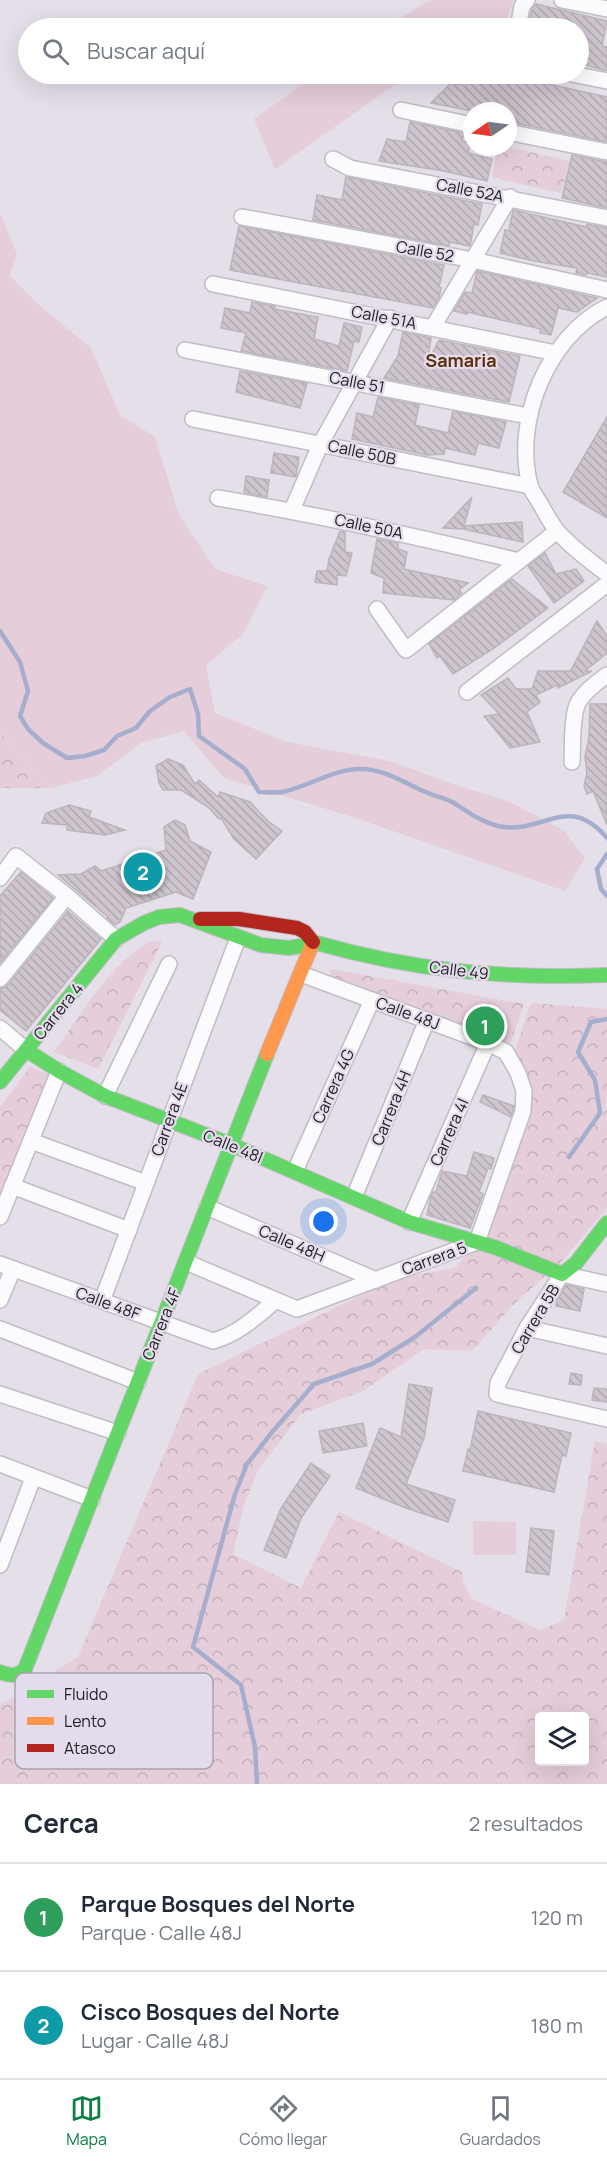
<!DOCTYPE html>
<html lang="es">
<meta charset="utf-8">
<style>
:root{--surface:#fff;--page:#f2f2f3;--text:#1f2937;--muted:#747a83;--line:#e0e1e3;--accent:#0b8043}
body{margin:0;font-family:Manrope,sans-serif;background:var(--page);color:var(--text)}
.controls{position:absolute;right:18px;bottom:18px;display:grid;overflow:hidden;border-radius:6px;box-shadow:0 6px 24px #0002}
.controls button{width:54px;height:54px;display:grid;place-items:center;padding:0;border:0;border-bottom:2px solid var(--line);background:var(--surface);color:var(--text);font:30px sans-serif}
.compass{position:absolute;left:463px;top:102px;width:54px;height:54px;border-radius:50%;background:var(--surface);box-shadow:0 6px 24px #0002;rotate:257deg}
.you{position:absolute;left:324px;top:1222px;width:21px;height:21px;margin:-15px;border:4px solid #fff;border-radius:50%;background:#1a73e8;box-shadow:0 0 0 9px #1a73e833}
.badge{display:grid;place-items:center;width:39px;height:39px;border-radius:50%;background:var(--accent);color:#fff;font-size:20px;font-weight:700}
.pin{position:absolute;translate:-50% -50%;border:3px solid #fff;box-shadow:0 2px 6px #0006}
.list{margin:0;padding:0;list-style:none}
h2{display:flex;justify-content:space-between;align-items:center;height:78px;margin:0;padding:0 24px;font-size:26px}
h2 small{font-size:20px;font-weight:400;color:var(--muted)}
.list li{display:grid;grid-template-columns:39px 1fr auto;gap:18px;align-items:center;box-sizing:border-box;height:108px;padding:0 24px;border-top:2px solid var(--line)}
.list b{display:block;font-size:22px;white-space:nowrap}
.list p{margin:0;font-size:20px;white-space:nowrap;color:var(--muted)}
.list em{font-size:20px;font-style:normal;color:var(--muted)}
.icon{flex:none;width:33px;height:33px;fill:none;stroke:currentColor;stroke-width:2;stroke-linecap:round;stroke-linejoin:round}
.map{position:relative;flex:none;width:607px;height:1784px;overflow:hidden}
.search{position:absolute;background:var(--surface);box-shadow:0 6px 24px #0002;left:18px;right:18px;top:18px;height:66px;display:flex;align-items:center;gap:15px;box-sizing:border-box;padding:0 21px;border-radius:33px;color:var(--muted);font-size:22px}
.sheet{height:294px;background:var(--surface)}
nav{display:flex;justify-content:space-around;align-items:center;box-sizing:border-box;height:84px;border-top:2px solid var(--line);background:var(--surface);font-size:16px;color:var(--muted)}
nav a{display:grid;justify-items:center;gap:3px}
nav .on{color:var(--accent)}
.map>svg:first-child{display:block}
.grass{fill:#e5cdda}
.forest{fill:url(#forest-crowns);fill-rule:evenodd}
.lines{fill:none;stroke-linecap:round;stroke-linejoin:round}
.stream{stroke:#a5afcd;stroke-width:4.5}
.building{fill:url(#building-back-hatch);stroke:#bab5bb;stroke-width:1.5}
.street-casing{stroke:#c1bdc4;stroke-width:18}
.fast-casing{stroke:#c1bdc4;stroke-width:16}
.slow-casing{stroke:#c1bdc4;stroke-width:16}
.jam-casing{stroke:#c1bdc4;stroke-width:16}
.street{stroke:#fbfafc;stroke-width:15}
.fast{stroke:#63d668;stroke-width:14}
.slow{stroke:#ff974d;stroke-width:14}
.jam{stroke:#b3261e;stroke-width:14}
.labels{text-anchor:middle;stroke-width:4.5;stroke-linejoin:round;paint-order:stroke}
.street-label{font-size:16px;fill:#232025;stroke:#e4dbec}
.neighbourhood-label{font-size:18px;font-weight:bold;fill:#5b2f09;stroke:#e4dbec}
.key{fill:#e4dbec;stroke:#aaa3b0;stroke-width:1.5}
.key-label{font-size:16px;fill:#232025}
</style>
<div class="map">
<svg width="607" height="1784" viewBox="0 0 607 1784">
<defs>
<pattern id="forest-crowns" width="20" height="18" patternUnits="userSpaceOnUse" patternTransform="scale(1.5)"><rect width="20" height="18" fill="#e5cdda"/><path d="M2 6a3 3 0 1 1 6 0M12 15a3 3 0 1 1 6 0" fill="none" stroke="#c4b0bb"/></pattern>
<pattern id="building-back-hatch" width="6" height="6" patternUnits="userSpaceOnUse" patternTransform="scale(1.5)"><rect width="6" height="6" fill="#cfc5cf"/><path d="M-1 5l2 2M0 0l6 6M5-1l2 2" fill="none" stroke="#b1a9b2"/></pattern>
</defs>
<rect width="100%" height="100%" fill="#e4dfe8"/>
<g class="grass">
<polygon points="430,0 514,0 505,23 474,28 385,28"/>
<polygon points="317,74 410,74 275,169 254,119"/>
<polygon points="0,213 17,254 9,275 40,306 91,348 120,415 155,437 179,515 215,569 267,586 243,634 206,665 215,713 287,742 389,761 459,786 508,801 563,830 585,858 565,891 353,817 224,778 184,731 141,743 97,776 51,788 0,733"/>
<polygon points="473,1521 516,1522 516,1555 473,1555"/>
</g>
<g class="forest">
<polygon points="497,147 508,147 570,161 561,193 492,177"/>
<polygon points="0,733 51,788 0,788"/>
<path d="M151 941 162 942 98 1069 54 1052C82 1014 108 965 151 941Z"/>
<polygon points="331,969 524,1004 509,1048 330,978"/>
<path d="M531 1003 607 1009V1098L597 1135 607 1103V1138L603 1137 607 1139V1208L561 1262 516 1302 472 1351 424 1349 363 1391 301 1414 258 1470 244 1505 233 1554 301 1588 339 1512 462 1572 463 1582 472 1599 540 1630 564 1620 595 1441 607 1444V1784H0V1705L78 1657 198 1374 397 1278 455 1268 490 1227 530 1112 532 1090 525 1070 515 1050ZM540 1716H584V1762H540Z"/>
<polygon points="30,1067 53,1076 0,1203 0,1107"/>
</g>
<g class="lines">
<g class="stream">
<path d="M0 631 20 662 28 691 20 716 28 729 43 743 67 758 85 756 104 750 117 736 136 728 150 711 170 697 190 689 198 714 199 736 245 769 259 792C266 792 275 793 282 792 308 787 333 769 360 769 387 769 405 784 428 793 437 797 446 798 454 803 468 812 481 822 498 826 543 836 567 791 607 838"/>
<polyline points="607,854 597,869 601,889 607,896"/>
<polyline points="569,1157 600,1113 595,1080 578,1052 591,1022 607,1019"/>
<polyline points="257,1784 255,1747 241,1685 193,1647 235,1494 247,1464 273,1431 314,1384 372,1364 415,1337 476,1288"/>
</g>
</g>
<g class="building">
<polygon points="536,4 607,21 602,46 607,47 607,71 579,63 579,28 528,28 532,9"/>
<polygon points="470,74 503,74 607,97 607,142 510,122 508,111 472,111 431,103 451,83 467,86"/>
<polygon points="410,122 464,133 462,141 470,143 468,153 492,159 487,181 444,171 379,161 387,139 406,142"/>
<polygon points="572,155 607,162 607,208 562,198"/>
<polygon points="346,177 482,204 478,225 474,224 470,246 450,242 449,246 313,220 317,195 342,200"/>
<polygon points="513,210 586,227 587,224 607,228 607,277 587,273 586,275 576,273 577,268 534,261 500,253 505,230 509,231"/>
<polygon points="239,226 444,265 439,287 441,288 439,298 433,308 230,270"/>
<polygon points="477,271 487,273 597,298 577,312 558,308 551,335 540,333 541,329 467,312 467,314 454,311 465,292 472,293"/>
<polygon points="252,302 275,306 274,309 318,317 314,339 339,346 344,323 362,327 359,342 354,341 347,371 241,351 246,333 221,328 225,308 250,313"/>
<polygon points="403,332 431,338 428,357 430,358 439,340 520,356 509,402 384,378 398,356"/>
<polygon points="240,371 307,383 300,408 236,392"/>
<polygon points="378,397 419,405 415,425 448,433 453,411 506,422 499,448 478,443 475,455 445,448 444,454 427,455 352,439 357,413 373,417"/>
<polygon points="607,417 607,518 563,492"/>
<polygon points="274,453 299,457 296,477 271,473"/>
<polygon points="246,476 269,480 267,497 244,493"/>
<polygon points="472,497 464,526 522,522 523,542 463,529 443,528"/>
<polygon points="340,531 345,532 345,552 352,553 346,576 337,575 337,585 315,582 317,571 327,571 329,559"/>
<polygon points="377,539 398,543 398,549 407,552 404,569 468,583 459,590 462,593 454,600 383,593 384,578 371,573"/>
<polygon points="545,553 556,574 576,569 584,581 554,603 528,566"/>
<polygon points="512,579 548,608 493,649 453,674 440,656 437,658 429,644"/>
<polygon points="597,621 607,636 607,653 585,671 592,671 558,688 557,685 536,695 540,702 527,712 540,742 510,748 484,716 499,714 481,695 508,678 516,689 532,689 538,671 572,671 571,670"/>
<polygon points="590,704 607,704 607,825 593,791 587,794 584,786 587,773 585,757 589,737"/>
<polygon points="168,759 183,765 195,784 199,780 218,797 220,792 250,802 268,821 282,831 256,859 234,839 221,818 219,819 208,807 181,790 163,790 159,783 156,766"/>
<polygon points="69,805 91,811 89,817 125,830 105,835 67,830 67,825 42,823 46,813"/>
<polygon points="175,820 185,825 190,841 211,852 193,899 176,892 126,908 120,922 115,925 107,918 108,917 58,875 81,874 95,866 101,871 166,850 164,827"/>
<polygon points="21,872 53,898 0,963 0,896"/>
<polygon points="68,911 101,939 26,1031 0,1010 0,989 8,985"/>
<polygon points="483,1095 514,1106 511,1117 480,1102"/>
<polygon points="474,1152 494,1158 491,1169 488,1168 479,1192 483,1194 470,1228 427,1215 431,1196 433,1192 436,1192 442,1171 467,1176"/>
<polygon points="566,1285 584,1289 580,1311 556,1306 557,1300"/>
<polygon points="571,1373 582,1375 581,1385 569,1384"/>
<polygon points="409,1384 432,1388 424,1438 406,1484 455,1500 448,1522 406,1508 356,1488 380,1428 401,1437"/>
<polygon points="594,1388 607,1389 607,1402 592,1400"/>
<polygon points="478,1411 571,1433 566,1456 562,1455 554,1492 463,1471 468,1449 470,1450"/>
<polygon points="363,1423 367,1446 323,1453 319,1431"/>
<polygon points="311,1463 330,1476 301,1518 286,1558 264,1550 281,1508"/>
<polygon points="531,1528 554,1531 549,1575 526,1572"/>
</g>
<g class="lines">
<g class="street-casing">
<g id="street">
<polyline points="562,0 607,9"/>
<polyline points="518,28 522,6 527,0"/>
<polyline points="572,74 607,81"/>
<polyline points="401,110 472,125"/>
<polyline points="508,132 607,152"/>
<polyline points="333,159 350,168 607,218"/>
<polyline points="242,217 473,260 607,290"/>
<polyline points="213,284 556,353"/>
<path d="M607 307C548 336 513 421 530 485 532 492 537 498 541 505 546 514 551 524 558 532 572 548 590 561 607 574"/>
<polyline points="433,327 510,197"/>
<polyline points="185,350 528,416"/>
<polyline points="193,419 530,486"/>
<path d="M218 498C319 515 419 537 519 561"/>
<polyline points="292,510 321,443 390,318"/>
<polyline points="377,609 406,650 557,531"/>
<polyline points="467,692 607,584"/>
<path d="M572 762C573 746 571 714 579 701 586 690 597 682 607 675"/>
<polyline points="0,878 16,856 67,896 116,939"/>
<polyline points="0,979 67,896"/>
<polyline points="0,1028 26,1050"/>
<polyline points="105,1096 169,964"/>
<polyline points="31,1141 146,1183"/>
<polyline points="295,1171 372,1000"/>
<polyline points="12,1186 129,1230"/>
<polyline points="354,1197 427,1020"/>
<polyline points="207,1207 376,1280"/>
<polyline points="0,1217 59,1071"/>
<polyline points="409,1222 488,1043"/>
<polyline points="186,1262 297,1309 477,1242 523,1111 524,1091 518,1073 506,1052 488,1043 301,974"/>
<path d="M0 1264 213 1341C238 1334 255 1318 275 1301"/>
<polyline points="607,1284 562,1274 527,1328 498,1383 497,1394 607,1419"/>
<polyline points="0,1300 13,1269"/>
<polyline points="102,1301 238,938"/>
<polyline points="527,1328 607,1346"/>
<polyline points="0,1329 138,1382"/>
<polyline points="0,1394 118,1433"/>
<polyline points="0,1464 92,1499"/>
<polyline points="0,1565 33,1478"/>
</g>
</g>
<g class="fast-casing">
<g id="fast">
<path d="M313 942C415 971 501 979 607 975"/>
<polyline points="26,1050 59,1071 105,1096 230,1144 409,1222 494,1247 562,1274 576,1263 607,1223"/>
<polyline points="0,1082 116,939 144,923 159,917 180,915 261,945 289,948 301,946 313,942"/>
<path d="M0 1672C10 1676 17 1677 25 1669L267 1054"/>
</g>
</g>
<g class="slow-casing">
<polyline id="slow" points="267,1054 313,942"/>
</g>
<g class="jam-casing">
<polyline id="jam" points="200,919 239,919 297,928 305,932 313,942"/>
</g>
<use href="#street" class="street"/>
<use href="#fast" class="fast"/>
<use href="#slow" class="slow"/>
<use href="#jam" class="jam"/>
</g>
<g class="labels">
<g class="street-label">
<text transform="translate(470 190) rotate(11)" y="6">Calle 52A</text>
<text transform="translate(425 251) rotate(10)" y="6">Calle 52</text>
<text transform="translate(384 317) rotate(11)" y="6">Calle 51A</text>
<text transform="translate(357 382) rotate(11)" y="6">Calle 51</text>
<text transform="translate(362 452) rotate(12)" y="6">Calle 50B</text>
<text transform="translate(369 526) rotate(12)" y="6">Calle 50A</text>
<text transform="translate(459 970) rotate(7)" y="6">Calle 49</text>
<text transform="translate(58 1011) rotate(-51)" y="6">Carrera 4</text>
<text transform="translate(408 1013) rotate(20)" y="6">Calle 48J</text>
<text transform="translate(333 1086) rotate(-66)" y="6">Carrera 4G</text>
<text transform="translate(391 1108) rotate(-68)" y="6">Carrera 4H</text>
<text transform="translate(169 1119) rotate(-70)" y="6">Carrera 4E</text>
<text transform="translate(449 1132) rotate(-66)" y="6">Carrera 4I</text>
<text transform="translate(233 1146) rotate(22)" y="6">Calle 48I</text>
<text transform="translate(292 1243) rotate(23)" y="6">Calle 48H</text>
<text transform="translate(434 1258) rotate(-20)" y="6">Carrera 5</text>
<text transform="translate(108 1303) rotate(20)" y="6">Calle 48F</text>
<text transform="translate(535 1319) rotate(-59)" y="6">Carrera 5B</text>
<text transform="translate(161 1324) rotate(-68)" y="6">Carrera 4F</text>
</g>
<g class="neighbourhood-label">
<text x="461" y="367">Samaria</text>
</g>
</g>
<rect x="15" y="1673" width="198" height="96" rx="9" class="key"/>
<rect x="27" y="1690" width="27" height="8" fill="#63d668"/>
<rect x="27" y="1717" width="27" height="8" fill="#ff974d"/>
<rect x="27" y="1744" width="27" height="8" fill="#b3261e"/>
<g class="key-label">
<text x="64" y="1700">Fluido</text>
<text x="64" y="1727">Lento</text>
<text x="64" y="1754">Atasco</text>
</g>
</svg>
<div class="controls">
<button><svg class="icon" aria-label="layers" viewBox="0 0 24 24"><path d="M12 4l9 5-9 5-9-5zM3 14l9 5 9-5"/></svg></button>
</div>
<svg class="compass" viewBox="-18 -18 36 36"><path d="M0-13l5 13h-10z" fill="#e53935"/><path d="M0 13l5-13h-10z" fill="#747a83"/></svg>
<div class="you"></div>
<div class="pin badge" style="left:485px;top:1026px;background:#2e9e5b">1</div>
<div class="pin badge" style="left:143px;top:872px;background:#0f9aa8">2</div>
<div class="search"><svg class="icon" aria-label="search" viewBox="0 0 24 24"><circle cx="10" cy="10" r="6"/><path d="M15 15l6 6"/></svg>Buscar aquí</div>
</div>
<section class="sheet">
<h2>Cerca<small>2 resultados</small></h2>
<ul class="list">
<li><span class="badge" style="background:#2e9e5b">1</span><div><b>Parque Bosques del Norte</b><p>Parque · Calle 48J</p></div><em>120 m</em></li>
<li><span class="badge" style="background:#0f9aa8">2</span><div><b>Cisco Bosques del Norte</b><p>Lugar · Calle 48J</p></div><em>180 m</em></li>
</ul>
</section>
<nav>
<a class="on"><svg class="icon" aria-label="map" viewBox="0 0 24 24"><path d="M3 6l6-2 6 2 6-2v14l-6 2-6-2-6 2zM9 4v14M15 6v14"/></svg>Mapa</a>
<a><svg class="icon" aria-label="directions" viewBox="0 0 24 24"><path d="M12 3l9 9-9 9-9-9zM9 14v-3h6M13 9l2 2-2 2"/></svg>Cómo llegar</a>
<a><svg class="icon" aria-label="saved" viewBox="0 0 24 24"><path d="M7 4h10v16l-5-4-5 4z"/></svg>Guardados</a>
</nav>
